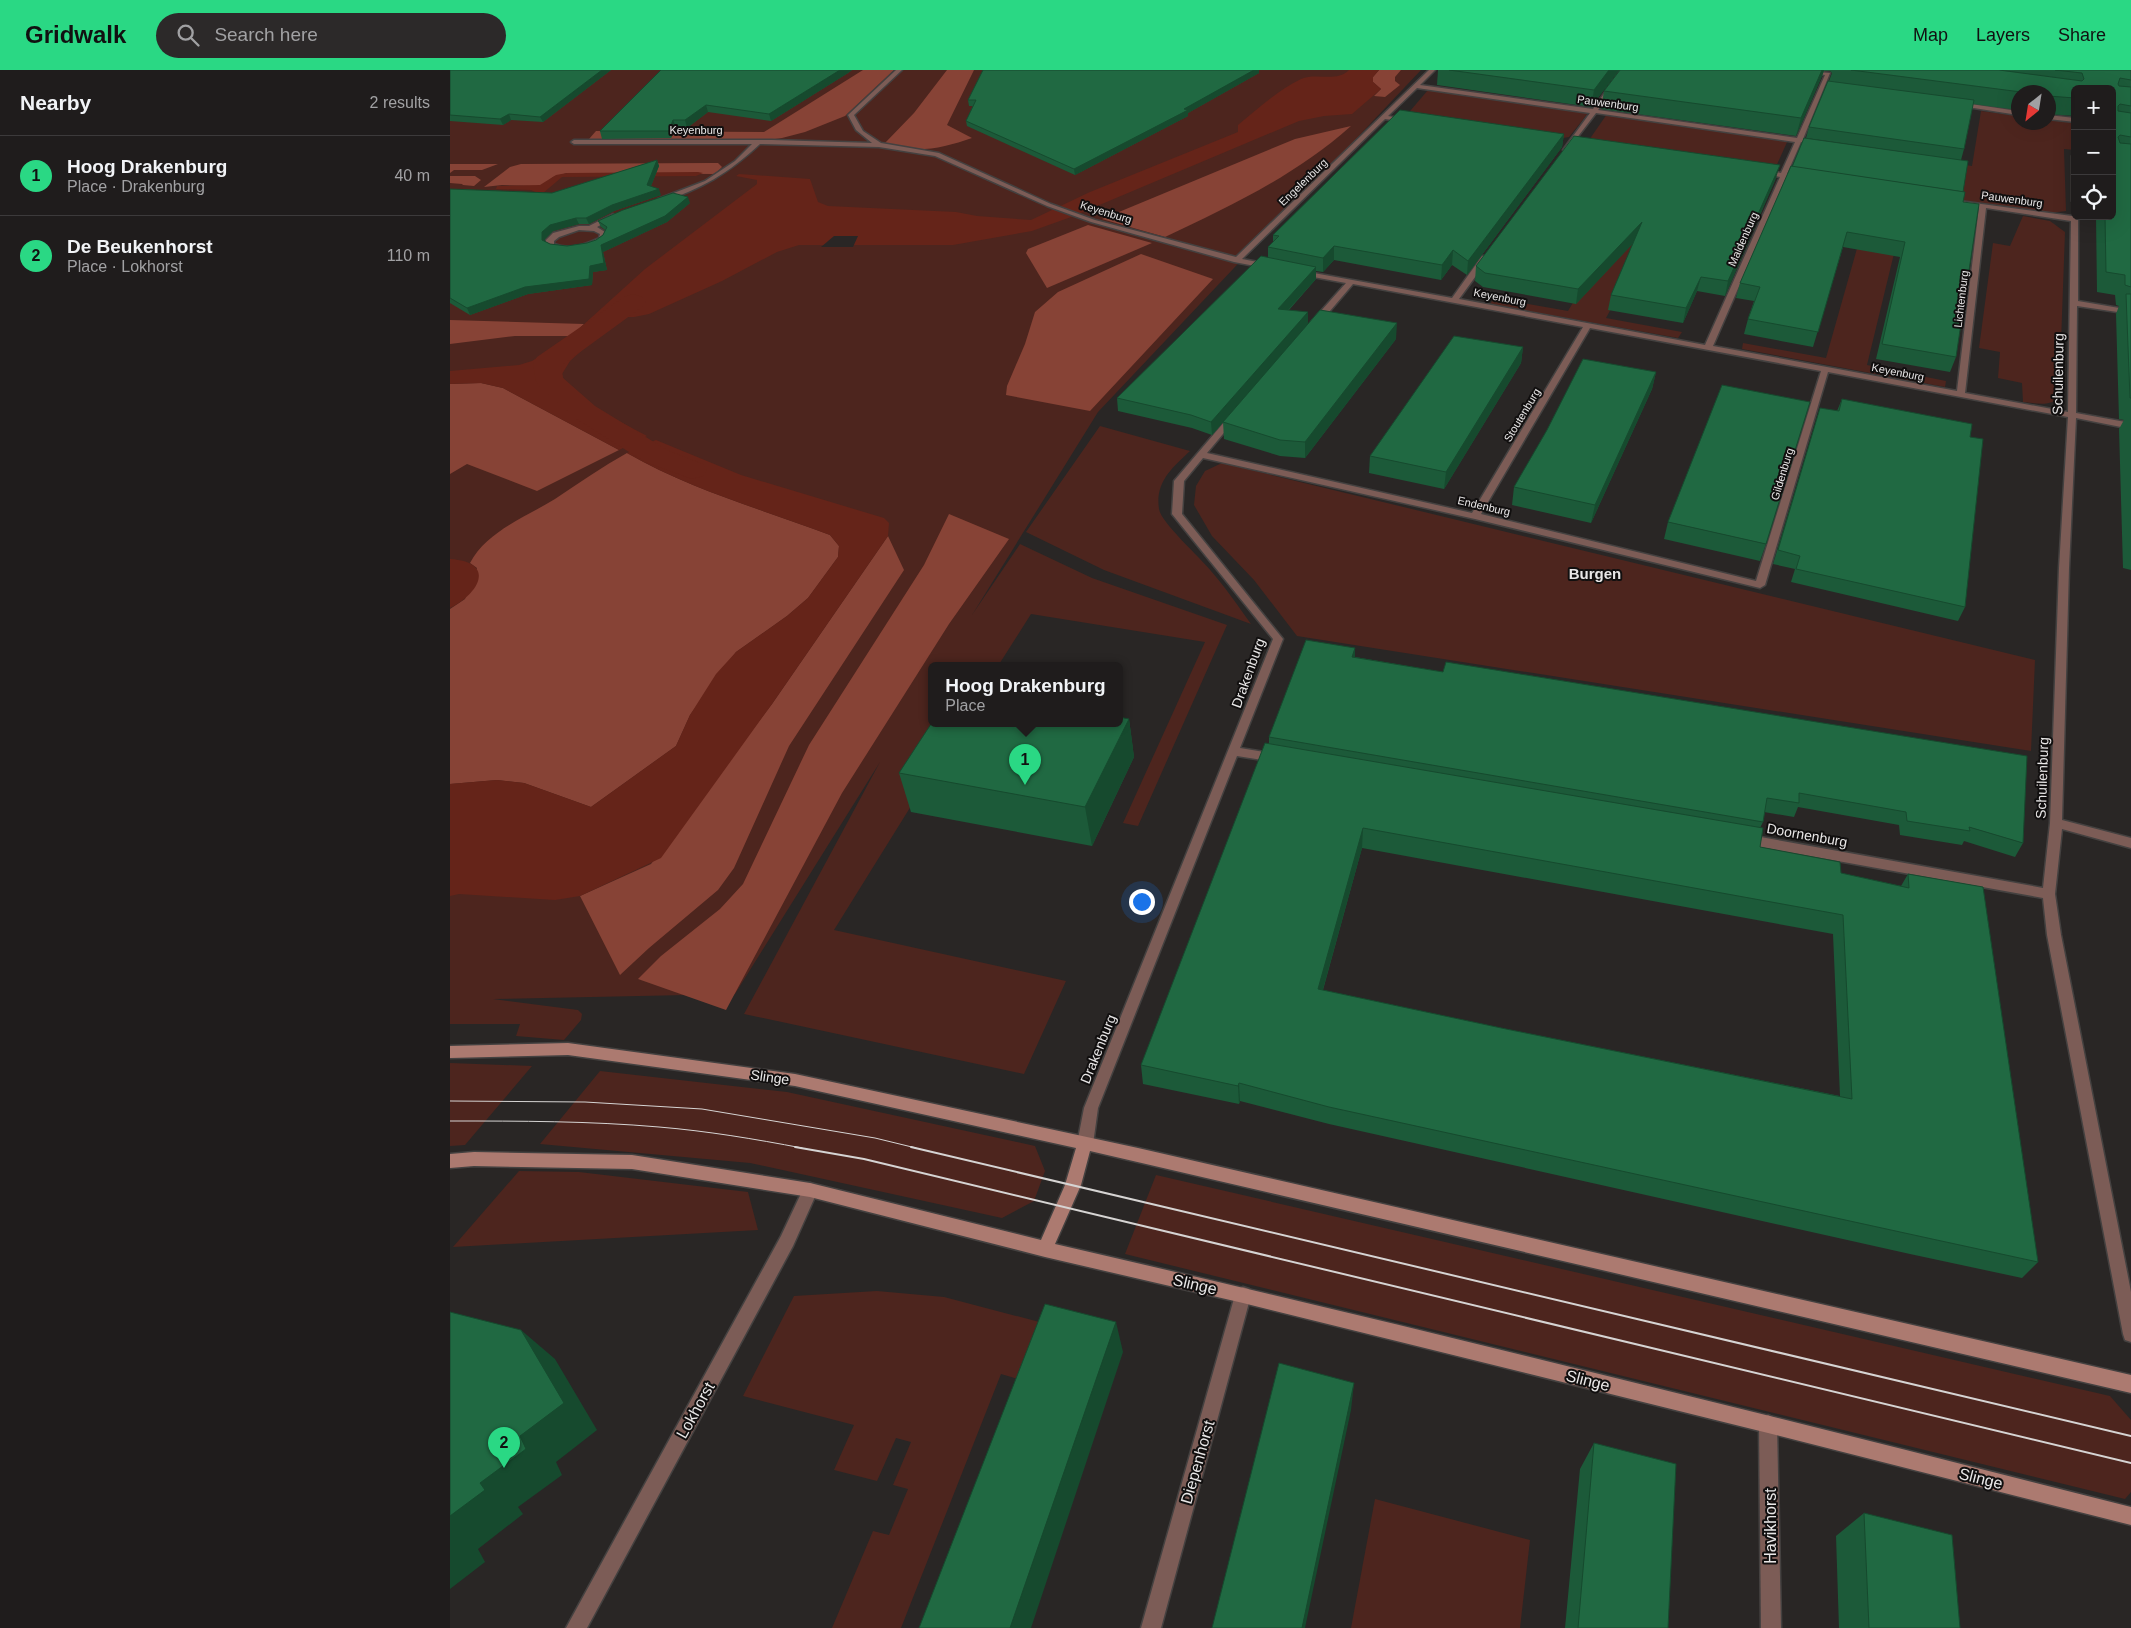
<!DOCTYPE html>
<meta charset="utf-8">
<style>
:root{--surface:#1f1c1c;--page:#2c2929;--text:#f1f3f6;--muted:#a1a1a3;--line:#3c3a3b;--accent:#2ad884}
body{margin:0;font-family:Arial,sans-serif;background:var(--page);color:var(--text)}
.controls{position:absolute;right:15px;top:15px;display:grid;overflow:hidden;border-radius:8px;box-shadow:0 5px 20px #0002}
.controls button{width:45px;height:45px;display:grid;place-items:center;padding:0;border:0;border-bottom:1px solid var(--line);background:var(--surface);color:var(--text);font:25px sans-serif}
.compass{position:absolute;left:1561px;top:15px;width:45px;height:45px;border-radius:50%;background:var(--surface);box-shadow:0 5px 20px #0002;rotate:210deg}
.you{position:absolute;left:691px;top:831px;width:18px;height:18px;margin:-12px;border:4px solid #fff;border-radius:50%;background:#1a73e8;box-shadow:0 0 0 8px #1a73e833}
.badge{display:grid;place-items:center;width:32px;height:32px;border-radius:50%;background:var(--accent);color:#111;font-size:16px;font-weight:700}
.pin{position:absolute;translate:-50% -41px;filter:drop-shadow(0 1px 2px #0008)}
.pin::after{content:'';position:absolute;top:26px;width:18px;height:15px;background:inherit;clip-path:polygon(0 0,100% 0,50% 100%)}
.popup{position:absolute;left:478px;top:592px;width:195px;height:65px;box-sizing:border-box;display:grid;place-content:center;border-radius:8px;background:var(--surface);filter:drop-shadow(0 1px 4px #0005);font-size:16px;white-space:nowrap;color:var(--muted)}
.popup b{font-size:19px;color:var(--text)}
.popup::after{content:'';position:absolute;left:50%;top:100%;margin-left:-10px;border:10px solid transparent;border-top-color:var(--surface)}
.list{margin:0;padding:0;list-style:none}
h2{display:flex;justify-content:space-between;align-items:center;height:65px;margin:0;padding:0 20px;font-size:21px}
h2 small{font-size:16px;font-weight:400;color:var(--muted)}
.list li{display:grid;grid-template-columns:32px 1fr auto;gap:15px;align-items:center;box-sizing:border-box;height:80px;padding:0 20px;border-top:1px solid var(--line)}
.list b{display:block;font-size:19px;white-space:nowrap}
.list p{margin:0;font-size:16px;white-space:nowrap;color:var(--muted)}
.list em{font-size:16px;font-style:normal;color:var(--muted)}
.icon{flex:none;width:28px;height:28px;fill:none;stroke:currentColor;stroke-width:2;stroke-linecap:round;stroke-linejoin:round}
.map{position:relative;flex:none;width:1681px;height:1558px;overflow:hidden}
header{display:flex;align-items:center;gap:30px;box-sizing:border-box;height:70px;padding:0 25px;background:var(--accent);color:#111}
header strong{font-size:24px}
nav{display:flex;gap:28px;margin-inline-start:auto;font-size:18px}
.search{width:350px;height:45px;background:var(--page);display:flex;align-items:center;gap:12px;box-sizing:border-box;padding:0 18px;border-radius:28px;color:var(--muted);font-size:19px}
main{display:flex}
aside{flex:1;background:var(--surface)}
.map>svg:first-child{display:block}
.green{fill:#4d251e}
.forest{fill:#874336}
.water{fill:#652419}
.pier{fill:#292625}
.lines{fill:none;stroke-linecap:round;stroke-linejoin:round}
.canal{fill:#652419;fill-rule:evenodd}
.street-casing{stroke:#444140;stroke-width:3}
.secondary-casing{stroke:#444140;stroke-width:3}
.street{fill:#7c5c56;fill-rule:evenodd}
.secondary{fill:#ac7a70;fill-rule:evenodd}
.tram-far1{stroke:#d6d4d3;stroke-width:1}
.tram{stroke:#d6d4d3;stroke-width:2}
.wall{fill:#1c5a39;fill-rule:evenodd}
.shaded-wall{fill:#164a2e}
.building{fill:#206942;stroke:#164a2e;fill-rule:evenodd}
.labels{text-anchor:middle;stroke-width:4;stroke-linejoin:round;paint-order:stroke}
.far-street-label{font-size:11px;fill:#e9e7e7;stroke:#110f0f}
.street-label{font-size:14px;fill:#e9e7e7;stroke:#110f0f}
.neighbourhood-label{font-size:15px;font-weight:bold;fill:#e9e7e7;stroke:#110f0f}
.near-street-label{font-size:16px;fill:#e9e7e7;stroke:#110f0f}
</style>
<header>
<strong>Gridwalk</strong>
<div class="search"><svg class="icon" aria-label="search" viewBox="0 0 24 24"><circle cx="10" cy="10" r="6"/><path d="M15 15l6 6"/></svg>Search here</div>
<nav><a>Map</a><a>Layers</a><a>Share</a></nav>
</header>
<main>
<aside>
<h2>Nearby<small>2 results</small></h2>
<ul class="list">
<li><span class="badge">1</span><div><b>Hoog Drakenburg</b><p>Place · Drakenburg</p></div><em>40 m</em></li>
<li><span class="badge">2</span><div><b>De Beukenhorst</b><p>Place · Lokhorst</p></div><em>110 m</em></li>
</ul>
</aside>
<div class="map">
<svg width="1681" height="1558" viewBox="0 0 1681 1558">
<rect width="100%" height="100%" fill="#292625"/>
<g class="green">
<polygon points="0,0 971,0 648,342 522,545 570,474 642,508 777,555 688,756 673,753 755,572 581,544 548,596 481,596 481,654 512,654 384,860 616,911 574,1004 294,944 430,692 285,924 43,929 128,940 132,944 131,950 114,970 66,966 70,954 0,954"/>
<polygon points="978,20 1139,42 1119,67 1101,70 955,47"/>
<polygon points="1531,41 1568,46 1568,52 1598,52 1599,49 1625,53 1625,80 1614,79 1616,141 1600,143 1365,109 1371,74 1522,96"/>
<polygon points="1157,44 1338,70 1324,101 1137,73"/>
<polygon points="1204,97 1236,101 1156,248 1232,262 1228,268 1040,234 1044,228 1118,241"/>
<polygon points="1421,129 1456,134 1417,295 1496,311 1495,317 1292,279 1293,273 1376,288"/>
<path d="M1573 146 1600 151 1615 162 1609 328C1599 337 1585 333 1573 332L1572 313 1548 308 1550 282 1529 278 1543 173 1560 176Z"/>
<path d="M650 356 740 381C722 398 705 412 709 439 711 453 751 488 761 501 776 518 788 536 801 554L654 500 576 462Z"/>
<polygon points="772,393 1585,590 1581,681 847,566 804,510 762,466 744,435 746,416 755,401"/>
<polygon points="0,993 82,996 15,1075 0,1076"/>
<polygon points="150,1001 337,1022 585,1076 595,1101 584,1131 552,1148 300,1093 90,1074"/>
<polygon points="69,1101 129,1102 298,1122 308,1160 3,1177"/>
<polygon points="706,1105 1660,1326 1681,1350 1681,1422 1675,1429 675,1184"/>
<polygon points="427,1221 494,1227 597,1254 575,1311 551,1304 451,1558 382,1558 423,1461 439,1465 458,1419 443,1415 461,1372 446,1368 427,1411 384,1400 404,1355 293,1326 344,1226"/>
<polygon points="925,1429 1080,1470 1070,1558 901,1558"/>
</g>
<g class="forest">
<polygon points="413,0 444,0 395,46 355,62 332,68 318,70 139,69 146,61 314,62"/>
<path d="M497 0H524L497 55 522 68C493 78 464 85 435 73L464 43Z"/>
<polygon points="929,0 951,0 945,7 945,11 950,15 935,27 924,26 931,19 923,12 923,7"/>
<path d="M901 56C846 105 781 136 715 167L652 149 845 69Z"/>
<polygon points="261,93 268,93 272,97 265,104 117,103 103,107 93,115 86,116 52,115 34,117 60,97 71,94"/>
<polygon points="0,94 48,94 32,100 4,100 0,103"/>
<polygon points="0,106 25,106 31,110 24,116 13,115 12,114 0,113"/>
<polygon points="638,155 702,173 597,218 576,183 578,179"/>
<polygon points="691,184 763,209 640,341 556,325 557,316 575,274 585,242 608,222"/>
<polygon points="0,250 134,254 121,266 65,266 0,274"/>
<polygon points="31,313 53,318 169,380 87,421 17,394 0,404 0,314"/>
<path d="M177 383C241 420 312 439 380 465L389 476 388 487 358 528 337 546 286 582 240 645 226 676 141 737 74 713 47 710 0 714V539L15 529 27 498 20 493C37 461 76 447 105 429 129 413 152 397 177 383Z"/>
<polygon points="499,444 559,469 499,554 392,723 276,940 188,909 211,886 270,839 293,814 359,675 474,495"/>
<polygon points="438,466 454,500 339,676 284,798 268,820 199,878 170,905 130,826 201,794 322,634"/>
</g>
<g class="water">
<path d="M899 0H929L923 7V12L931 19 902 44 874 46 849 51 621 147 582 161 503 175H349L327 182 272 211 199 244 184 247H173L147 266H121L195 199 307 114V110L286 106 289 104 360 109 368 132 378 136 506 142 527 146 581 150 640 122 788 62V55C808 39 828 20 851 9 867 2 886 13 899 0Z"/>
<polygon points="248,102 253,103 246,106 112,107 0,202 0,193 85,122 81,120 46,119 47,116 90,115 106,105 117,103"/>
<polygon points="114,271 140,273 120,291 112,304 115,314 148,340 197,366 169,380 53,318 31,313 0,314 0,301 69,295 82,291"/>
<path d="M206 370 291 405 434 448 439 453 438 466 322 634 211 788 130 826 105 830 9 824 0 826V714L47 710 74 713 141 737 226 676 240 645 266 604 286 582 337 546 358 528 388 487 389 476 380 465C312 439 241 420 177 383Z"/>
<path d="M0 489C46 492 30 523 0 538Z"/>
</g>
<polygon class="pier" points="384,166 408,166 403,177 371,177"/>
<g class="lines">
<polygon class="canal" points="183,224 192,227 196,232 192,237 111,296 113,308 145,336 217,380 253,394 257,400 253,406 242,409 195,392 125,348 90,317 86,311 83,293 87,287 174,227"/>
<g class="street-casing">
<g id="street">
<path d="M446 0H452L404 45 413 61 431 73 489 83 601 134 645 150 786 187 979 0H985L970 15 1143 39 1171 0H1177L1148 40 1347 68 1375 5 1344 0 1380 3 1353 69 1372 73 1369 75 1351 72 1337 104 1356 109 1353 111 1336 108 1263 276 1507 321 1529 137 1509 133V131L1622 146 1625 144V146H1628V231L1681 240V244L1627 236 1626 343 1681 353V359L1626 348 1619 498 1612 750 1681 768V778L1612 759 1605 824 1611 865 1681 1222V1272L1675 1270 1673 1264 1597 865 1593 828 1294 774 1290 772 1288 769 1290 766 1294 764 1593 818 1600 753 1609 498 1618 347 1378 302 1315 515 1310 518 1025 449 753 388 734 411 732 444 833 569 790 678 826 684 832 688 826 692 787 686 648 1038 643 1074 640 1079 635 1081 630 1079 627 1074 634 1038 823 569 722 444 724 411 781 344 784 343 788 346 757 383 1022 443 1133 257 903 214 868 255H865L861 253 862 251 896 213 847 204V200L1002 228 1032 186H1035L1039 188 1009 229 1255 275 1330 107 1308 102 1311 100 1331 103 1345 72 1146 43 1116 82 1113 80 1140 43 967 18 938 46 959 50V52L935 49 792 189 824 195V199H821L784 192 641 152 597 136 485 86 429 77 310 74C279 103 250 120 210 132L208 131V129L255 111 285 91 302 74H124L121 72 124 70H322L422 73 406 60 398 45ZM1536 138 1621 151 1618 342 1515 323ZM1140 258 1371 301 1306 511 1031 444Z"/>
<polygon points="1507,32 1568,41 1568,45 1505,35"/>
<polygon points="1598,45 1625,48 1625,52 1598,49"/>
<polygon points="1625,84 1625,133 1622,131 1622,86"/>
<path d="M163 144 166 146 165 147 147 157 158 164C150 182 111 185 96 175V170L103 163 129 156H139ZM129 160 144 161 150 164 149 168C134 175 119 180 104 174V171L109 167Z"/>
<polygon points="360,1113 365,1115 368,1120 343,1176 137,1558 116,1558 331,1166 355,1115"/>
<polygon points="793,1217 799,1219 801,1225 711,1558 691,1558 785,1225 787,1219"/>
<polygon points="1318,1345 1324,1348 1327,1354 1331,1558 1311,1558 1309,1354 1312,1348"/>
</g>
</g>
<g class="secondary-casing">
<path id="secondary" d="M118 973 345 1004 688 1078 1681 1305V1323L640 1081 631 1115 605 1174C965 1257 1323 1346 1681 1437V1455L1318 1363 793 1233 595 1187 360 1127 182 1099 24 1096 0 1098V1084L24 1082 182 1085 360 1113 591 1170 615 1115 626 1078 345 1016 118 985 0 988V976Z"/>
</g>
<use href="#street" class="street"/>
<use href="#secondary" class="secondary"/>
<g class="tram-far1">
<polyline points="0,1031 135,1032 252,1039 425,1068 466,1078"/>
<path d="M0 1051C70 1051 140 1051 209 1057 257 1061 305 1069 352 1078"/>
</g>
<g class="tram">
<polyline points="345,1077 414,1089 1681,1393"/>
<polyline points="461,1077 1681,1366"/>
</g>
</g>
<g class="wall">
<polygon points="0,0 161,0 93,52 61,50 53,55 0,51"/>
<polygon points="211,0 402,0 398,3 321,51 258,42 237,58 226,57 221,68 152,69 150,61"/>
<polygon points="988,0 1169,0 1141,37 987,15"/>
<polygon points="1170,0 1681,0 1681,500 1673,498 1669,359 1674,350 1669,349 1666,244 1669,236 1666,235 1665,225 1647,222 1646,146 1662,146 1662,19 1625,19 1625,46 1598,44 1598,22 1568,22 1568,40 1523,34 1514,79 1511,90 1513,132 1506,287 1500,302 1426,289 1450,187 1393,177 1363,277 1294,264 1298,249 1304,231 1286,228 1290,213 1461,83 1356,68 1359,57 1379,11 1382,3 1380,1 1374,1 1372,6 1346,66 1151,39 1154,21"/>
<polygon points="809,3 738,43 738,46 625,105 517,56 516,51 523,36 519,36 518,30"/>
<polygon points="1114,64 1112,77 1017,205 1002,195 991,210 884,190 873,202 866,201 866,209 839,240 858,254 762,365 742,358 668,341 667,328 818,188 818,177 823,173 823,165"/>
<polygon points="207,90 209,96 201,116 211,125 164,141 139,154 129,154 103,161 95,169 95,171 100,174 117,176 137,173 146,170 153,165 155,160 151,157 148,151 240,133 217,152 153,182 157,200 143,202 142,215 78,224 20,245 0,233 0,119 102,123"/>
<polygon points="1326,108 1275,226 1247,221 1233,253 1158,240 1161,225 1184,172 1126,234 1033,217 1025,211 1026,196"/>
<polygon points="946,269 855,388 830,386 774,369 773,352"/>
<polygon points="1073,277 1071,293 994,419 919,403 920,386"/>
<polygon points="1206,302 1202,319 1141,453 1062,435 1064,417"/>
<polygon points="1392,329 1520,367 1515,537 1508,551 1341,512 1345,499 1323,494 1370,338 1387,341"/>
<polygon points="1218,452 1316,474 1310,491 1214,469"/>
<path d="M905 578V587L993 602 1573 773 1565 787 1514 771 1512 775 1450 765 1449 755 1348 737 1344 747 1314 742 1313 752 1310 758V777L1391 803 1451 816 1458 804 1588 1192 1572 1208 1460 1184 879 1054 790 1031 789 1034 693 1014 691 995 819 674V667ZM912 778 1383 864 1390 1026 1056 959 873 920Z"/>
<polygon points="679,649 684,687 642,776 461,742 449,703"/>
<polygon points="1144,1373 1218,1558 1115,1558 1130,1399"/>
<polygon points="1414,1443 1510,1558 1389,1558 1386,1466"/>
</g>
<g class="shaded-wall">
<polygon points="152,0 161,0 93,52 90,47"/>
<polygon points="390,0 402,0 398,3 321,51 319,44"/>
<polygon points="804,0 809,0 809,3 738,43 738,46 625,105 624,99"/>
<polygon points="1159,0 1169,0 1141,37 1144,20"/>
<polygon points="1372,0 1374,0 1372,6 1346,66 1351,48"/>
<polygon points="256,35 258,42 237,58 235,50"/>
<polygon points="59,44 61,50 53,55 50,49"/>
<polygon points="223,50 226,57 221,68 219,61"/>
<polygon points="1114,64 1112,77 1017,205 1018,191"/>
<polygon points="207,90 209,96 199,121 197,115"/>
<polygon points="1330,95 1326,108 1275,226 1278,211"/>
<polygon points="209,119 211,125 164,141 139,154 136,148 162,135"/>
<polygon points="238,127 240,133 217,152 153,182 157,200 143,202 142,215 78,224 20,245 17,238 75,217 140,196 151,175"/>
<polygon points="126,148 129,154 103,161 95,169 95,177 92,170 92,162 100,155"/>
<polygon points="1192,152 1190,166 1126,234 1128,219"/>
<polygon points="884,176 884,190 873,202 873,188"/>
<polygon points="1003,180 1002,195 991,210 992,195"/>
<polygon points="866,197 866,209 828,251 828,239"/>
<polygon points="1251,207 1247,221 1233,253 1236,238"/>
<polygon points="858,242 858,254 762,365 761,352"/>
<polygon points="947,253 946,269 855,388 855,372"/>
<polygon points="1073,277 1071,293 994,419 996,402"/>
<polygon points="1206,302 1202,319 1141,453 1145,435"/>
<polygon points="905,578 905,592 902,587"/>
<polygon points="679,649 684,687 642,776 635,737"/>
<polygon points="913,758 912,778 868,937 868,919"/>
<polygon points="789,1013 790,1031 789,1034 788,1016"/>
<polygon points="666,1252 673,1282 581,1558 560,1558"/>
<polygon points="71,1260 105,1289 147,1360 106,1392 112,1405 68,1437 73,1444 28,1479 35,1492 0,1519 0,1446 30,1413"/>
<polygon points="904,1313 901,1340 855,1558 852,1558"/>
</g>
<g class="building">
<polygon points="0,0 152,0 90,47 59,44 50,49 0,45"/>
<polygon points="211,0 390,0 319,44 256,35 235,50 223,50 219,61 150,61"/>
<polygon points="533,0 804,0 734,39 738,40 624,99 516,51 526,30 518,30"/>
<polygon points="999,0 1159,0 1144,20"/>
<polygon points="1170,0 1372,0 1351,48 1154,21"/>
<polygon points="1401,0 1549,0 1632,11 1634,9 1632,3 1605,0 1681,0 1681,10 1670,8 1668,14 1669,16 1681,17 1681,36 1670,34 1668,36 1668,41 1681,43 1681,67 1670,65 1668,67 1670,73 1681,74 1681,217 1675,215 1675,205 1656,202 1655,146 1662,146 1662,19 1625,19 1625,28 1598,26 1598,22 1571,22"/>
<polygon points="1378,11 1524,30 1514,79 1359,57"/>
<polygon points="950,40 1114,64 1018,191 1003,180 992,195 884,176 873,188 818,177 829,166 823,165"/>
<polygon points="1124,66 1330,95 1278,211 1251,207 1236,238 1161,225 1192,152 1128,219 1035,203 1026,196"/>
<polygon points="1354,68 1518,91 1513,122 1342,97"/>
<polygon points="207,90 197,115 209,119 162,135 136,148 126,148 100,155 92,162 92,170 100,174 117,176 137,173 146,170 153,165 157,157 148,151 173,140 223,123 238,127 215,146 151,175 154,193 140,196 139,209 75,217 17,238 0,228 0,119 102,123"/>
<polygon points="1341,96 1515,122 1513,132 1529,134 1506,287 1432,274 1455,172 1397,162 1368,262 1298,249 1310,217 1290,213"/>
<polygon points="811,186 866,197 828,239 858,242 761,352 741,345 667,328"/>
<polygon points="1676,224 1681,224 1681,328 1680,328"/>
<polygon points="870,240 947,253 855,372 830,370 773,352"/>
<polygon points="1004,266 1073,277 996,402 920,386"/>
<polygon points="1133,289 1206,302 1145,435 1064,417 1097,360"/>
<polygon points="1272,315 1360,332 1316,474 1218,452"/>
<polygon points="1392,329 1522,354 1520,367 1533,369 1515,537 1346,499 1350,486 1328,480 1370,338 1389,341"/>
<polygon points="856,570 905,578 902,587 993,602 996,592 1577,686 1573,773 1519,757 1520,761 1457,751 1456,742 1349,723 1349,733 1317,728 1313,752 819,667"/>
<polygon points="669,647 679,649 635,737 449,703 481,654 669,654"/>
<path d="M815 673 1313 758 1310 777 1390 792 1391 803 1459 818 1458 804 1533 817 1588 1192 1473 1167 879 1037 789 1013 788 1016 691 995ZM913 758 1393 845 1402 1029 1056 959 868 919Z"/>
<polygon points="595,1234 666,1252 560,1558 469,1558"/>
<polygon points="0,1242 71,1260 114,1333 70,1366 76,1379 30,1413 35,1420 0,1446"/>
<polygon points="829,1293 904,1313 852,1558 762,1558"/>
<polygon points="1144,1373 1226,1394 1218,1558 1128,1558"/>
<polygon points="1414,1443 1502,1465 1510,1558 1419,1558"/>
</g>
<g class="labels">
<g class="far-street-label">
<text transform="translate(1158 33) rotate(8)" y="4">Pauwenburg</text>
<text x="246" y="64">Keyenburg</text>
<text transform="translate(853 112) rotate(-44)" y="4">Engelenburg</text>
<text transform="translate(1562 129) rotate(8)" y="4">Pauwenburg</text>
<text transform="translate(656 142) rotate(17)" y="4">Keyenburg</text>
<text transform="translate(1293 169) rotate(-66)" y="4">Maldenburg</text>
<text transform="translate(1050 227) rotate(11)" y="4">Keyenburg</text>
<text transform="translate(1511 229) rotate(-83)" y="4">Lichtenburg</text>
<text transform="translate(1448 302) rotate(11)" y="4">Keyenburg</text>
<text transform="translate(1072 345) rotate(-59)" y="4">Stoutenburg</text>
<text transform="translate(1332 404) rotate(-73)" y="4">Gildenburg</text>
<text transform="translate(1034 436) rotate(13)" y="4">Endenburg</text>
</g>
<g class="street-label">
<text transform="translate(1608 304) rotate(-89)" y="5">Schuilenburg</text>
<text transform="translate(798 603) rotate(-70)" y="5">Drakenburg</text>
<text transform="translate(1592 708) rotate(-88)" y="5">Schuilenburg</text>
<text transform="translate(1357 765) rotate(10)" y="5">Doornenburg</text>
<text transform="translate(648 979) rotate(-68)" y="5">Drakenburg</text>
<text transform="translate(320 1007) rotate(8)" y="5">Slinge</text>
</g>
<g class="neighbourhood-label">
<text x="1145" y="509">Burgen</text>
</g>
<g class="near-street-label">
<text transform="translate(745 1214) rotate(13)" y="6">Slinge</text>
<text transform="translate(1138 1310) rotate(14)" y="6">Slinge</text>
<text transform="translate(245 1340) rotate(-61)" y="6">Lokhorst</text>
<text transform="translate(747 1392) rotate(-74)" y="6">Diepenhorst</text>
<text transform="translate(1531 1408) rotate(14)" y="6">Slinge</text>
<text transform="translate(1320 1456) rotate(-90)" y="6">Havikhorst</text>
</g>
</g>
</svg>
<div class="controls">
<button>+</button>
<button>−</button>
<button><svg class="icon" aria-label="locate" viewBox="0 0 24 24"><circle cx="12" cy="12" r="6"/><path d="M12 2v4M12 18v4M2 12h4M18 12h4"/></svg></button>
</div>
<svg class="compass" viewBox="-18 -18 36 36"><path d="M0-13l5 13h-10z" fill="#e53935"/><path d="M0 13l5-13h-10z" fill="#a1a1a3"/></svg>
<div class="you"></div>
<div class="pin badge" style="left:575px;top:715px">1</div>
<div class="popup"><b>Hoog Drakenburg</b>Place</div>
<div class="pin badge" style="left:54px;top:1398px">2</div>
</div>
</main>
